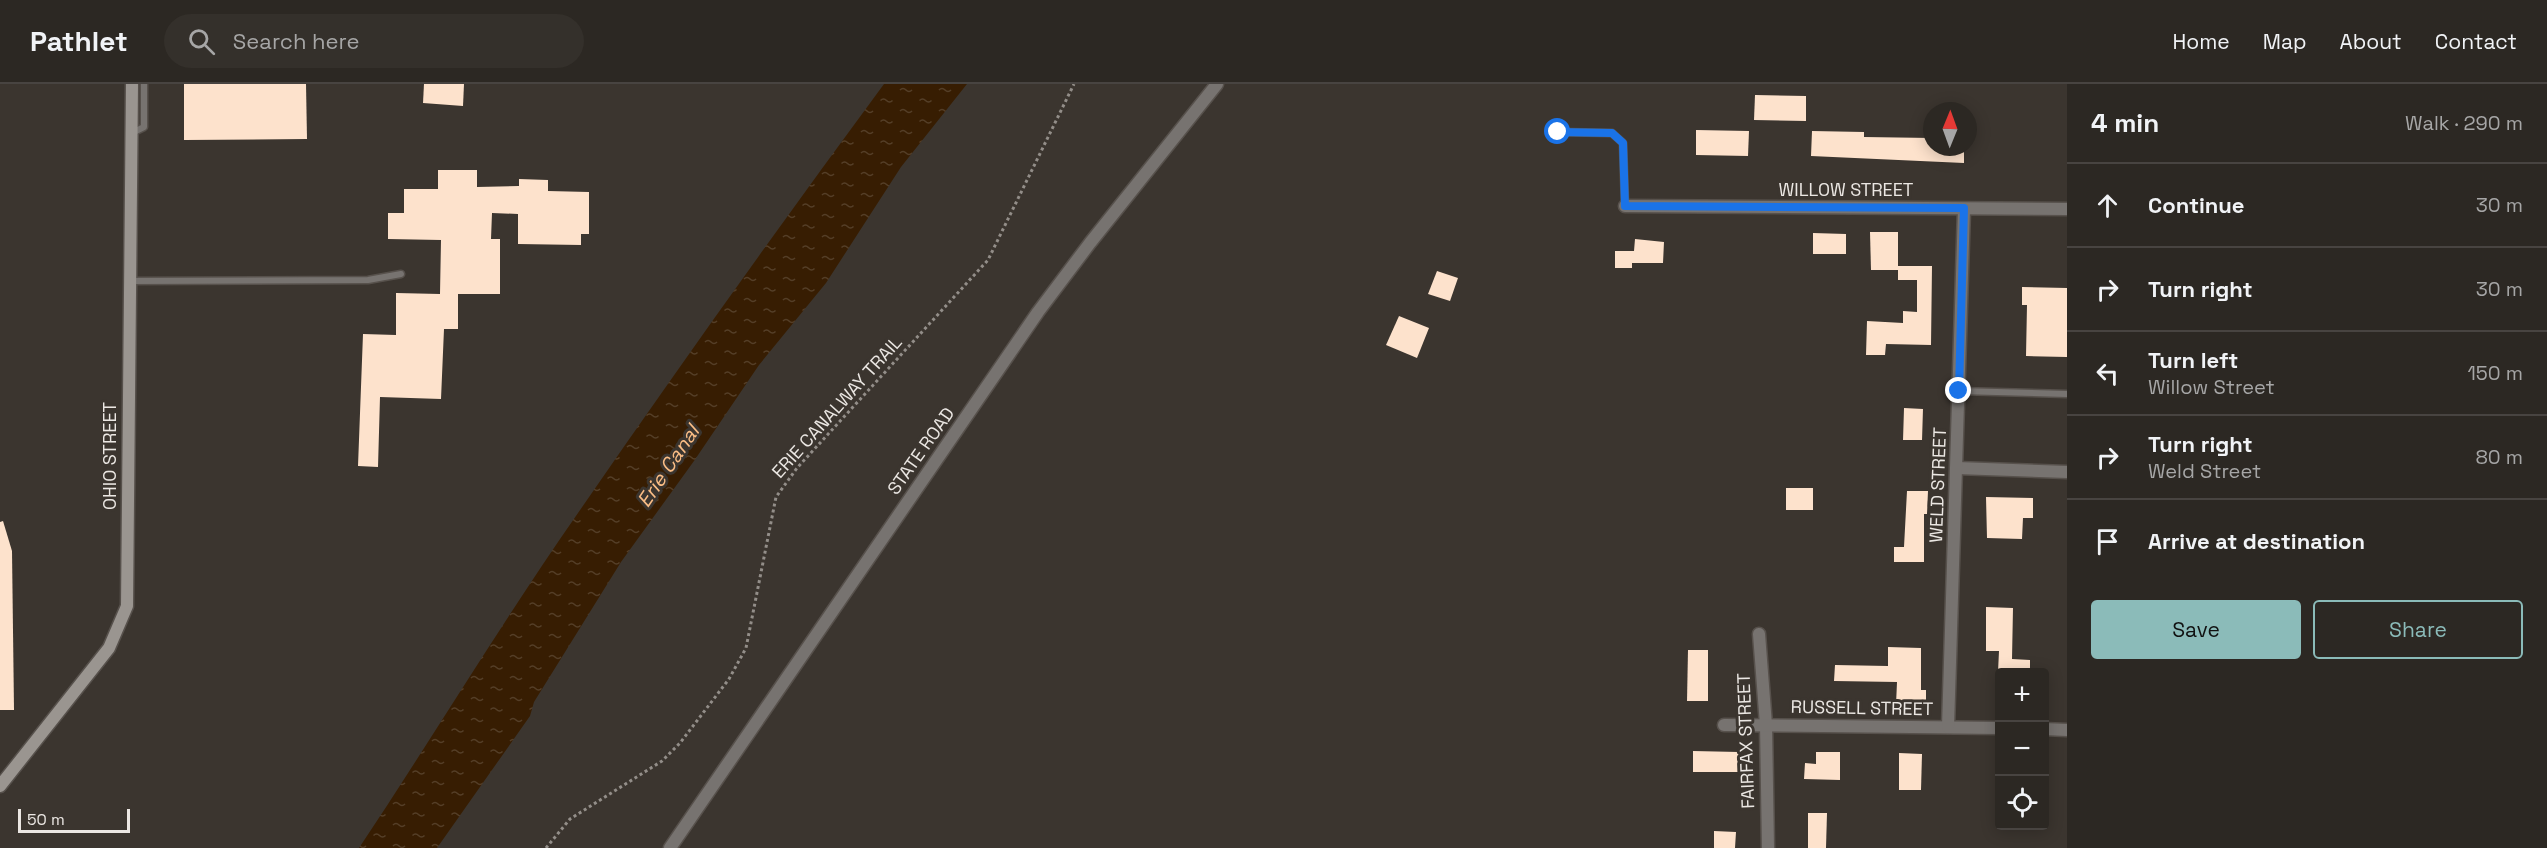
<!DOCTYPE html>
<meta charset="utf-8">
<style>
:root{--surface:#2c2823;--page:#34302b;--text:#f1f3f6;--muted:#a6a6a6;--line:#484441;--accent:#8bbbb9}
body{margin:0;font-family:"Space Grotesk",sans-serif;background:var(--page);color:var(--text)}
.controls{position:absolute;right:18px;bottom:18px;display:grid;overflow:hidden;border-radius:6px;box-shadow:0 3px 15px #0003}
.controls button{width:54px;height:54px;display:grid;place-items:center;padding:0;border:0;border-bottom:2px solid var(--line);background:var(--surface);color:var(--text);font:30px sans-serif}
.compass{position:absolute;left:1923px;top:18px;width:54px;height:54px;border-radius:50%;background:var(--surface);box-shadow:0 3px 15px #0003;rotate:1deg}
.scale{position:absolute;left:18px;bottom:15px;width:112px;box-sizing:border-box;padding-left:6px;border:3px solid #ebe7e3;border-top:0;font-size:16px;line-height:21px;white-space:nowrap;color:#ebe7e3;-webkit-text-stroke:4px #3b352f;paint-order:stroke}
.stop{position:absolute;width:18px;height:18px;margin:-14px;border:4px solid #1a73e8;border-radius:50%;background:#fff}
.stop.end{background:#1a73e8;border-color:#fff;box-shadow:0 2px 6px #0008}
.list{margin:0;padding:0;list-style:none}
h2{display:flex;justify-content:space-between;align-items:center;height:78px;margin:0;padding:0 24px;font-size:26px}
h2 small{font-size:20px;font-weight:400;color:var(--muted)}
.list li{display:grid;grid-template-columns:39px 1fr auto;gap:18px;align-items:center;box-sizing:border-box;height:84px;padding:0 24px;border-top:2px solid var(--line)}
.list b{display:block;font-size:22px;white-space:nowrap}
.list p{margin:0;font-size:20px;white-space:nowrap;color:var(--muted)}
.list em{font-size:20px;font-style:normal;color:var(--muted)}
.actions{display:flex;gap:12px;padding:18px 24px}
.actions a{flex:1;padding:14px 0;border:2px solid var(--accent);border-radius:6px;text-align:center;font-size:21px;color:var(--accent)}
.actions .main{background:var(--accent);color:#111}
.icon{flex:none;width:33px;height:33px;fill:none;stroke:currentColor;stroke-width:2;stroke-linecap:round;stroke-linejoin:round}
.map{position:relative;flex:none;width:2067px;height:764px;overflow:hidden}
header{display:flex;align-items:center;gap:36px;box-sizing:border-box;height:84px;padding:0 30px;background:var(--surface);border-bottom:2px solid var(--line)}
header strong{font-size:28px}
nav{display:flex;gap:33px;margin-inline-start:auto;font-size:21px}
.search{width:420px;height:54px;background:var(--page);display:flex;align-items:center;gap:15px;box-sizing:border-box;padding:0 21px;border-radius:33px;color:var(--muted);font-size:22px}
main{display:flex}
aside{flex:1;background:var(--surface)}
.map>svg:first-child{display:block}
.water{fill:url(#water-ripples)}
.building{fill:#fde2cc}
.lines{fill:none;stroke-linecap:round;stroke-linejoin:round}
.lane-casing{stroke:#57514c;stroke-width:9}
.street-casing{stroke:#57514c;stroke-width:15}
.secondary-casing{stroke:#57514c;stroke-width:15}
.path{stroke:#938e89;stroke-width:3;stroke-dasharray:3 3;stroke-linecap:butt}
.lane{stroke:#777370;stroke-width:6}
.street{stroke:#777370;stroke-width:12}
.secondary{stroke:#9a9590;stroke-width:12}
.route{stroke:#1a73e8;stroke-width:8}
.labels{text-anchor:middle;stroke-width:6;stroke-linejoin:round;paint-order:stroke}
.street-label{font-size:18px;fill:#ebe7e3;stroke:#3b352f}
.water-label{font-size:20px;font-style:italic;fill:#fabd85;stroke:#3b352f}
</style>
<header>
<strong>Pathlet</strong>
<div class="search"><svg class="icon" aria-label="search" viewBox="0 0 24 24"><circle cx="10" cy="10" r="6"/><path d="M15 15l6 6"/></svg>Search here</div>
<nav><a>Home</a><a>Map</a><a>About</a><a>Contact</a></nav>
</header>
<main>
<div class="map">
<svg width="2067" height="764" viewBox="0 0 2067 764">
<defs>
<pattern id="water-ripples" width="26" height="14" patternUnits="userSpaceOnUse" patternTransform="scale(1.5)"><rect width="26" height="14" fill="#371d02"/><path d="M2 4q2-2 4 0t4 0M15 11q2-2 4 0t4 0" fill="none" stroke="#543e27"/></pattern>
</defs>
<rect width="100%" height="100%" fill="#3b352f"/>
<path class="water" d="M884 0H967L901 83 826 199 759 281 694 377 621 478 534 618 530 632 437 764H359C433 653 502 538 578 429 678 284 780 141 884 0Z"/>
<g class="building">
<polygon points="184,0 306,0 307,55 184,56"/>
<polygon points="424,0 464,0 463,22 423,19"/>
<polygon points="1755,11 1806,12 1806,37 1754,36"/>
<polygon points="1696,46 1749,47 1748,72 1696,71"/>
<polygon points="1812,47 1864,48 1864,53 1932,54 1932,63 1964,63 1964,79 1811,72"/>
<polygon points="438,86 477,86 477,103 519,102 519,95 548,96 548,107 589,108 589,150 581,150 581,161 518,160 518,130 492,129 491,155 500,155 500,210 458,210 458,245 444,245 441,315 380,313 378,383 358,382 363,250 396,251 396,209 440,210 441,156 388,155 388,129 404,129 404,105 438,105"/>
<polygon points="1870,148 1898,148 1898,186 1871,186"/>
<polygon points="1813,149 1846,150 1846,170 1813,170"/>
<polygon points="1635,155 1664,158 1663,179 1632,179 1632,184 1615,184 1615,167 1634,167"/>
<polygon points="1898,182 1932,182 1931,261 1886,260 1885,271 1866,271 1867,237 1903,239 1903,227 1917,228 1917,196 1898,196"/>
<polygon points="1437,187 1458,194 1450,217 1428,210"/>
<polygon points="2022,203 2067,204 2067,273 2026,272 2027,221 2022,221"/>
<polygon points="1399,232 1429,244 1417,274 1386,261"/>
<polygon points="1904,324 1923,325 1922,356 1903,356"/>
<rect x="1786" y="404" width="27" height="22"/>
<polygon points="1907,407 1928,407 1927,430 1924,430 1924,478 1894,478 1894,463 1904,463"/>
<polygon points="1986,413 2033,414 2033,434 2023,434 2022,455 1987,454"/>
<polygon points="3,437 12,467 14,626 0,626 0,438"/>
<polygon points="1986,523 2013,524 2012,575 2030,576 2030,588 1998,588 1999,567 1986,567"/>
<polygon points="1888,563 1921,564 1921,606 1926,606 1926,621 1896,621 1897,598 1834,597 1835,581 1888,582"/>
<polygon points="1688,566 1708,566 1708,617 1687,617"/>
<polygon points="1693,667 1739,668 1738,688 1693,688"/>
<polygon points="1816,668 1840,668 1840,696 1804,695 1805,679 1816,680"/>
<polygon points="1899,669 1922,670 1921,706 1899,706"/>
<polygon points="1808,729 1827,729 1826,764 1808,764"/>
<polygon points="1714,747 1736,748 1735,764 1714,764"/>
</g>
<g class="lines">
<g class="lane-casing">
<g id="lane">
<polyline points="1558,48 1612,49 1623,59 1625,121"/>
<polyline points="132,49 144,43 144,0"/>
<polyline points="129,197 368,196 401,190"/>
<polyline points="1959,307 2067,310"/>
</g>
</g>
<g class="street-casing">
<g id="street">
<polyline points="1625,122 2067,125"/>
<polyline points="1957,384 2067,388"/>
<polyline points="1759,550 1766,641 1768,764"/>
<polyline points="1724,641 2000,644"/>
<polyline points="1948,643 1964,125"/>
<polyline points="2044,645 2067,646"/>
<polyline points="670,764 1038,228 1090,159 1217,0"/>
</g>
</g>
<g class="secondary-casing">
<polyline id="secondary" points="0,702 109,564 127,522 132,0"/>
</g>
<polyline class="path" points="546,764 570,735 662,677 680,659 729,595 746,564 776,413 797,384 988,176 1074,0"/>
<use href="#lane" class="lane"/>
<use href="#street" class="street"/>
<use href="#secondary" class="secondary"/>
</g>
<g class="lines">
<polyline class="route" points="1558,48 1612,49 1623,59 1625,122 1964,124 1959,307"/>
</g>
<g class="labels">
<g class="street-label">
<text x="1846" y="112">WILLOW STREET</text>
<text transform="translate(837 323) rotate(-48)" y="6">ERIE CANALWAY TRAIL</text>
<text transform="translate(921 367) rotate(-55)" y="6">STATE ROAD</text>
<text transform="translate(110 372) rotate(-90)" y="6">OHIO STREET</text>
<text transform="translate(1938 401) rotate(-88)" y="6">WELD STREET</text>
<text transform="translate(1862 624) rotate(1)" y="6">RUSSELL STREET</text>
<text transform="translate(1746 657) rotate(-92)" y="6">FAIRFAX STREET</text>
</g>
<g class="water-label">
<text transform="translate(668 382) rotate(-56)" y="7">Erie Canal</text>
</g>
</g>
</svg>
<div class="controls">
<button>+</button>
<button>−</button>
<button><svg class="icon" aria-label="locate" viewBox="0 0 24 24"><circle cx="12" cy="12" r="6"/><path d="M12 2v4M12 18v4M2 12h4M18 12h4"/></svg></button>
</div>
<svg class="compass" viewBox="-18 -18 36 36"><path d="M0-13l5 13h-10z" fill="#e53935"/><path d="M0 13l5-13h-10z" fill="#a6a6a6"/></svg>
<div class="scale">50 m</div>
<div class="stop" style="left:1558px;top:48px"></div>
<div class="stop end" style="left:1959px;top:307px"></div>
</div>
<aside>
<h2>4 min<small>Walk · 290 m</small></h2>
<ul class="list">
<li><svg class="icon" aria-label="ahead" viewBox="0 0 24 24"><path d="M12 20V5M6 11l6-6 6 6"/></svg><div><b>Continue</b></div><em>30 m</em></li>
<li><svg class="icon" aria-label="right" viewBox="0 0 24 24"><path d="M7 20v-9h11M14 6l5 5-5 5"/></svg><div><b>Turn right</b></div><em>30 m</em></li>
<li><svg class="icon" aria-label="left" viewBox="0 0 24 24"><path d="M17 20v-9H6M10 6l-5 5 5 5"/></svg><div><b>Turn left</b><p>Willow Street</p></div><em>150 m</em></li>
<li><svg class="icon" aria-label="right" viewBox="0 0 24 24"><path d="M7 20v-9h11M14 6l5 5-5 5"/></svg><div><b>Turn right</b><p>Weld Street</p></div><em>80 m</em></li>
<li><svg class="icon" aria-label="arrive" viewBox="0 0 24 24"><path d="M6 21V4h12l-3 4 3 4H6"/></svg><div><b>Arrive at destination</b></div></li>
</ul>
<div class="actions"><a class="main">Save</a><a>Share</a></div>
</aside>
</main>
